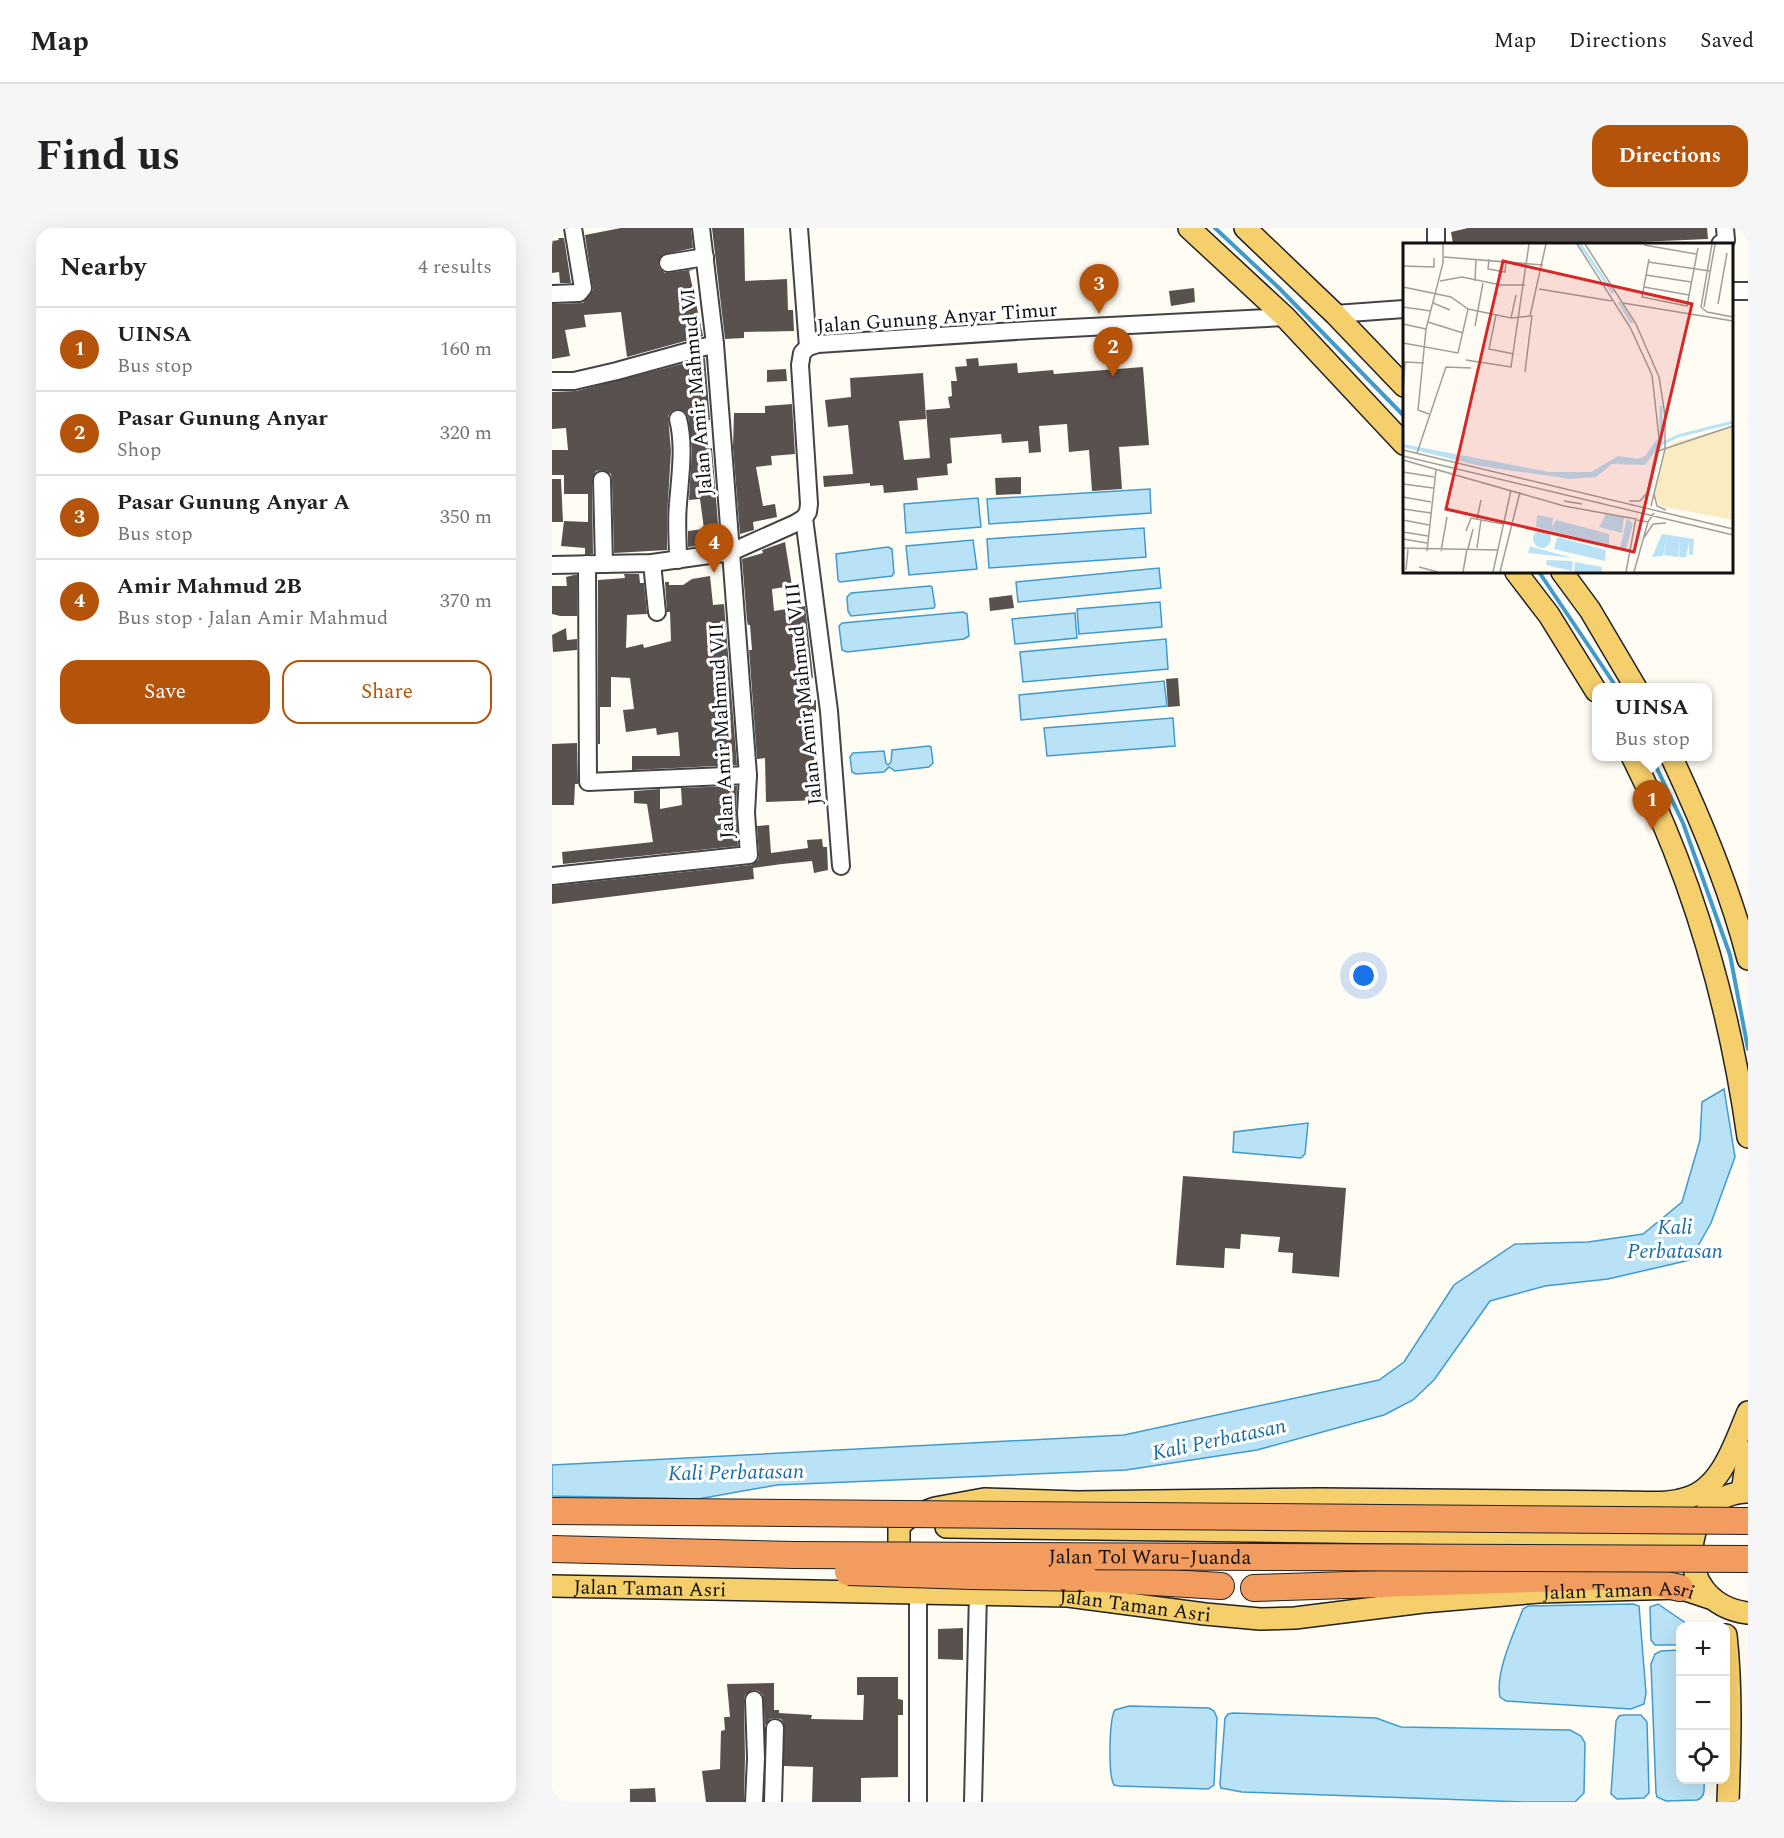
<!DOCTYPE html>
<meta charset="utf-8">
<style>
:root{--surface:#fff;--page:#f6f6f6;--text:#202124;--muted:#757577;--line:#e0e0e0;--accent:#b45309}
body{margin:0;font-family:Spectral,serif;background:var(--page);color:var(--text)}
.controls{position:absolute;right:18px;bottom:18px;display:grid;overflow:hidden;border-radius:12px;box-shadow:0 6px 24px #0002}
.controls button{width:54px;height:54px;display:grid;place-items:center;padding:0;border:0;border-bottom:2px solid var(--line);background:var(--surface);color:var(--text);font:30px sans-serif}
.you{position:absolute;left:812px;top:748px;width:21px;height:21px;margin:-15px;border:4px solid #fff;border-radius:50%;background:#1a73e8;box-shadow:0 0 0 9px #1a73e833}
.badge{display:grid;place-items:center;width:39px;height:39px;border-radius:50%;background:var(--accent);color:#fff;font-size:20px;font-weight:700}
.pin{position:absolute;translate:-50% -50px;filter:drop-shadow(0 2px 3px #0008)}
.pin::after{content:'';position:absolute;top:32px;width:21px;height:18px;background:inherit;clip-path:polygon(0 0,100% 0,50% 100%)}
.popup{position:absolute;left:1040px;top:455px;width:120px;height:78px;box-sizing:border-box;display:grid;place-content:center;border-radius:12px;background:var(--surface);filter:drop-shadow(0 2px 4px #0005);font-size:20px;white-space:nowrap;color:var(--muted)}
.popup b{font-size:22px;color:var(--text)}
.popup::after{content:'';position:absolute;left:50%;top:100%;margin-left:-12px;border:12px solid transparent;border-top-color:var(--surface)}
.list{margin:0;padding:0;list-style:none}
h2{display:flex;justify-content:space-between;align-items:center;height:78px;margin:0;padding:0 24px;font-size:26px}
h2 small{font-size:20px;font-weight:400;color:var(--muted)}
.list li{display:grid;grid-template-columns:39px 1fr auto;gap:18px;align-items:center;box-sizing:border-box;height:84px;padding:0 24px;border-top:2px solid var(--line)}
.list b{display:block;font-size:22px;white-space:nowrap}
.list p{margin:0;font-size:20px;white-space:nowrap;color:var(--muted)}
.list em{font-size:20px;font-style:normal;color:var(--muted)}
.actions{display:flex;gap:12px;padding:18px 24px}
.actions a{flex:1;padding:14px 0;border:2px solid var(--accent);border-radius:18px;text-align:center;font-size:21px;color:var(--accent)}
.actions .main{background:var(--accent);color:#fff}
.icon{flex:none;width:33px;height:33px;fill:none;stroke:currentColor;stroke-width:2;stroke-linecap:round;stroke-linejoin:round}
.map{position:relative;flex:none;width:1196px;height:1574px;overflow:hidden;border-radius:18px}
header{display:flex;align-items:center;gap:36px;box-sizing:border-box;height:84px;padding:0 30px;background:var(--surface);border-bottom:2px solid var(--line)}
header strong{font-size:28px}
nav{display:flex;gap:33px;margin-inline-start:auto;font-size:21px}
.intro{display:flex;align-items:center;justify-content:space-between;box-sizing:border-box;height:144px;padding:0 36px}
h1{margin:0;font-size:42px}
.button{padding:15px 27px;border-radius:18px;background:var(--accent);color:#fff;font-size:21px;font-weight:700}
main{display:flex;gap:36px;padding:0 36px}
aside{flex:1;background:var(--surface);border-radius:18px;box-shadow:0 6px 24px #0002}
.map>svg:first-child{display:block}
.water{fill:#b9e2f6;stroke:#419acc;stroke-width:1.5}
.lines{fill:none;stroke-linecap:round;stroke-linejoin:round}
.stream{stroke:#419acc;stroke-width:4}
.building{fill:#59514d}
.minor-casing{stroke:#434343;stroke-width:20}
.major-casing{stroke:#212121;stroke-width:24}
.highway-casing{stroke:#212121;stroke-width:28}
.minor{stroke:#fff;stroke-width:16}
.major{stroke:#f6cf6d;stroke-width:21}
.highway{stroke:#f29c5f;stroke-width:26}
.highway-bridge-casing{stroke:#212121;stroke-width:28;stroke-linecap:butt}
.highway-bridge{stroke:#f29c5f;stroke-width:26}
.labels{text-anchor:middle;stroke-width:6;stroke-linejoin:round;paint-order:stroke}
.street-label{font-size:20px;fill:#101010;stroke:#fff}
.water-label{font-size:21px;font-style:italic;fill:#1a6ca2;stroke:#fff}
.inset-river{fill:none;stroke:#b9e2f6;stroke-width:3}
.inset-road{fill:none;stroke:#9f9e99;stroke-width:1.5}
.view{fill:#d62828;fill-opacity:0.15;stroke:#d62828;stroke-width:3}
.inset-edge{fill:none;stroke:#101010;stroke-width:3}
</style>
<header>
<strong>Map</strong>
<nav><a>Map</a><a>Directions</a><a>Saved</a></nav>
</header>
<div class="intro"><h1>Find us</h1><a class="button">Directions</a></div>
<main>
<aside>
<h2>Nearby<small>4 results</small></h2>
<ul class="list">
<li><span class="badge">1</span><div><b>UINSA</b><p>Bus stop</p></div><em>160 m</em></li>
<li><span class="badge">2</span><div><b>Pasar Gunung Anyar</b><p>Shop</p></div><em>320 m</em></li>
<li><span class="badge">3</span><div><b>Pasar Gunung Anyar A</b><p>Bus stop</p></div><em>350 m</em></li>
<li><span class="badge">4</span><div><b>Amir Mahmud 2B</b><p>Bus stop · Jalan Amir Mahmud</p></div><em>370 m</em></li>
</ul>
<div class="actions"><a class="main">Save</a><a>Share</a></div>
</aside>
<div class="map">
<svg width="1196" height="1574" viewBox="0 0 1196 1574">
<rect width="100%" height="100%" fill="#fffcf4"/>
<g class="water">
<polygon points="598,261 599,285 437,296 435,271"/>
<polygon points="426,270 429,299 354,305 352,276"/>
<polygon points="592,300 594,329 437,340 435,311"/>
<polygon points="421,312 425,341 357,347 354,318"/>
<polygon points="336,319 340,321 342,345 340,348 288,354 286,352 284,326"/>
<polygon points="607,340 609,360 466,374 464,354"/>
<polygon points="378,358 380,359 383,378 382,380 299,388 296,383 295,369 299,365"/>
<polygon points="608,374 610,399 527,406 525,381"/>
<polygon points="411,384 415,386 417,408 412,411 295,424 290,422 287,398 290,395"/>
<polygon points="523,385 525,410 463,416 460,391"/>
<polygon points="614,411 616,441 471,454 468,424"/>
<polygon points="612,453 615,478 469,492 467,467"/>
<polygon points="621,490 623,518 495,528 492,500"/>
<polygon points="377,518 379,519 381,535 377,539 343,543 337,539 332,544 304,546 300,544 298,529 301,525 332,523 334,535 336,537 339,534 340,522"/>
<polygon points="1172,861 1183,929 1159,995 1138,1032 1056,1051 993,1058 938,1073 882,1152 861,1172 832,1187 705,1222 574,1242 225,1257 146,1271 0,1268 0,1237 572,1207 827,1152 852,1134 902,1057 963,1016 1036,1014 1091,1006 1130,974 1148,912 1150,874"/>
<polygon points="756,895 753,926 749,930 681,924 682,904"/>
<path d="M1081 1376 1087 1378 1094 1465 1092 1476 1079 1481 954 1473 948 1469C943 1444 962 1405 971 1381L976 1378Z"/>
<polygon points="1106,1376 1138,1398 1128,1398 1128,1417 1103,1417 1099,1412 1098,1379"/>
<path d="M1128 1422V1552H1152C1152 1560 1154 1569 1145 1572L1114 1573 1105 1569 1104 1565 1099 1436 1103 1426 1109 1423Z"/>
<path d="M577 1478 657 1480 662 1483 665 1490 662 1557 656 1561 567 1558 562 1557C556 1547 557 1491 563 1482Z"/>
<polygon points="681,1485 824,1490 849,1499 1018,1502 1029,1508 1033,1515 1032,1565 1023,1574 972,1574 690,1564 669,1560 668,1556 673,1490 676,1486"/>
<polygon points="1072,1487 1089,1487 1095,1494 1097,1565 1092,1570 1065,1571 1059,1566 1064,1493 1067,1488"/>
</g>
<g class="lines">
<g class="stream">
<polyline points="663,0 727,60 852,188"/>
<polyline points="987,344 1065,460"/>
<polyline points="1099,528 1131,595 1178,727 1196,821"/>
</g>
</g>
<g class="building">
<polygon points="69,0 139,0 141,20 110,27 106,36 108,41 113,45 143,41 137,43 151,108 75,129 69,84 32,87 34,99 13,102 18,128 0,131 0,76 31,75 41,62 33,7"/>
<polygon points="160,0 192,0 193,53 235,51 236,82 241,82 242,103 192,104 192,110 173,111"/>
<polygon points="916,0 1155,0 1156,11 1039,16 901,16 899,4"/>
<polygon points="6,10 12,10 19,55 8,55 7,44 0,45 0,13 7,12"/>
<polygon points="642,60 643,74 619,78 617,63"/>
<polygon points="153,130 158,192 155,193 157,221 160,220 167,308 164,309 165,315 136,319 136,303 152,301 148,271 137,272 140,222 136,189 133,184 124,181 119,184 116,188 119,223 115,289 115,322 62,325 60,252 59,246 50,242 44,243 40,252 41,326 33,326 33,320 9,318 12,293 36,294 36,266 12,266 12,247 0,247 0,222 16,222 14,200 0,201 0,164 24,163"/>
<polygon points="426,130 427,138 465,135 466,145 501,142 502,146 591,139 597,217 567,219 570,261 540,263 537,222 517,224 515,196 487,198 489,224 477,225 476,213 450,215 449,206 398,210 400,235 395,236 396,247 365,250 366,262 332,265 331,257 318,258 318,255 272,259 271,248 301,246 296,197 276,199 273,172 299,169 298,150 371,145 374,191 347,193 352,232 378,230 374,182 398,180 396,169 400,168 399,153 405,153 403,139 415,138 414,131"/>
<polygon points="234,141 235,153 215,154 215,142"/>
<polygon points="240,176 243,226 219,228 220,237 204,239 211,278 223,276 225,289 201,294 202,302 188,306 181,219 182,185 213,185 213,178"/>
<polygon points="469,249 469,266 444,267 443,250"/>
<polygon points="0,251 9,251 11,294 0,294"/>
<polygon points="233,314 240,358 220,361 222,383 253,378 260,439 261,450 259,450 261,473 264,472 264,484 262,484 264,526 262,526 263,556 268,556 268,572 214,574 213,530 205,531 197,422 200,422 198,397 196,397 195,393 190,331 211,325 210,322"/>
<polygon points="72,346 87,346 88,355 92,355 95,386 75,387 74,420 91,416 92,420 119,413 118,384 115,384 113,354 117,354 117,357 131,357 140,351 158,348 161,377 172,376 185,537 80,542 80,528 128,528 126,504 105,507 104,500 74,504 71,482 82,481 78,450 59,449 59,479 48,479 48,516 46,516 46,352 73,350"/>
<polygon points="22,347 25,347 25,388 8,388 0,386 0,358 15,358 14,349"/>
<polygon points="460,367 462,380 438,383 437,370"/>
<polygon points="14,400 15,412 25,411 25,422 1,424 0,407"/>
<polygon points="626,450 628,478 616,479 614,451"/>
<polygon points="25,515 26,556 23,556 22,577 0,577 0,516"/>
<polygon points="185,558 184,586 186,618 11,636 10,624 101,614 95,576 82,575 82,563 108,561 108,581 130,577 129,560"/>
<polygon points="217,597 219,625 256,620 255,612 270,611 271,619 275,619 276,642 262,645 260,633 230,636 201,640 202,651 0,676 0,658 199,637 206,632 207,627 205,598"/>
<polygon points="631,948 794,960 787,1049 740,1045 741,1025 726,1024 728,1009 689,1006 688,1021 673,1020 672,1040 624,1037"/>
<polygon points="411,1400 411,1432 386,1431 386,1401"/>
<polygon points="305,1449 346,1449 346,1471 351,1472 351,1487 346,1487 346,1549 309,1550 309,1574 260,1574 261,1539 232,1538 232,1496 229,1491 223,1490 218,1491 213,1497 211,1467 207,1463 201,1462 193,1467 192,1472 193,1530 192,1574 154,1574 150,1543 168,1541 169,1503 173,1502 172,1489 178,1489 175,1456 222,1455 222,1482 227,1482 227,1485 260,1487 259,1491 311,1492 312,1467 305,1467"/>
<polygon points="103,1560 104,1574 78,1574 78,1561"/>
</g>
<g class="lines">
<g class="minor-casing">
<g id="minor">
<polyline points="247,0 256,119"/>
<polyline points="884,0 884,16"/>
<polyline points="1168,16 1174,12 1173,0"/>
<polyline points="116,35 153,29"/>
<polyline points="1180,63 1196,63"/>
<polyline points="0,66 27,65 31,60 21,0"/>
<polyline points="783,86 852,81"/>
<polyline points="256,119 266,116 479,102 733,89"/>
<polyline points="0,153 22,153 65,143 163,116"/>
<path d="M126 191C133 218 128 249 126 276 124 294 126 314 126 332"/>
<polyline points="50,252 52,336"/>
<polyline points="252,290 277,483 289,638"/>
<polyline points="100,335 105,384"/>
<polyline points="35,336 36,554 196,547"/>
<polyline points="0,337 100,335 179,324 242,296 252,290 256,284 257,276 248,137 250,125 256,119"/>
<polyline points="0,648 197,627 194,585 196,547 179,324 163,116 149,0"/>
<polyline points="366,1364 366,1574"/>
<polyline points="202,1574 204,1530 202,1472"/>
<polyline points="221,1574 223,1500"/>
<polyline points="421,1574 426,1365"/>
</g>
</g>
<g class="major-casing">
<g id="major">
<polyline points="637,0 733,89 852,216"/>
<polyline points="693,0 783,86 852,158"/>
<polyline points="964,344 997,387 1044,463"/>
<polyline points="1010,344 1038,382 1084,460"/>
<path d="M1080 528C1141 649 1177 775 1196 909"/>
<path d="M1119 528C1150 594 1178 661 1196 731"/>
<polyline points="1190,1264 1196,1224"/>
<path d="M1196 1264C1127 1265 1116 1375 1196 1385"/>
<polyline points="394,1299 1141,1309"/>
<path d="M347 1343V1298L356 1290 383 1280 432 1271 525 1274 768 1271 1070 1274C1090 1274 1115 1277 1135 1270 1170 1260 1183 1214 1196 1184"/>
<path id="s1" d="M0 1358 516 1368 653 1386 708 1391 743 1390 871 1374 987 1364 1128 1360 1161 1371"/>
<path d="M1174 1407C1180 1462 1178 1519 1176 1574"/>
</g>
</g>
<g class="highway-casing">
<g id="highway">
<polyline points="533,1350 669,1358"/>
<polyline points="702,1360 1075,1348 1128,1360"/>
</g>
</g>
<use href="#minor" class="minor"/>
<use href="#major" class="major"/>
<use href="#highway" class="highway"/>
<g class="highway-bridge-casing">
<g id="highway-bridge">
<polyline points="0,1283 1196,1293"/>
<path id="s2" d="M0 1321 242 1327 1196 1331"/>
<polyline points="296,1344 418,1348 533,1350"/>
</g>
</g>
<use href="#highway-bridge" class="highway-bridge"/>
</g>
<g class="labels">
<g class="street-label">
<text transform="translate(385 89) rotate(-4)" y="7">Jalan Gunung Anyar Timur</text>
<text transform="translate(144 164) rotate(-95)" y="7">Jalan Amir Mahmud VI</text>
<text transform="translate(251 466) rotate(-96)" y="7">Jalan Amir Mahmud VIII</text>
<text transform="translate(169 503) rotate(-93)" y="7">Jalan Amir Mahmud VII</text>
<text dy="7" stroke="none"><textPath href="#s2" startOffset="598">Jalan Tol Waru–Juanda</textPath></text>
<text dy="7" stroke="none"><textPath href="#s1" startOffset="98">Jalan Taman Asri</textPath></text>
<text dy="7" stroke="none"><textPath href="#s1" startOffset="1070">Jalan Taman Asri</textPath></text>
<text dy="7" stroke="none"><textPath href="#s1" startOffset="584">Jalan Taman Asri</textPath></text>
</g>
<g class="water-label">
<text x="1123" y="1006">Kali<tspan x="1123" dy="24">Perbatasan</tspan></text>
<text transform="translate(667 1211) rotate(-12)" y="7">Kali Perbatasan</text>
<text transform="translate(184 1244) rotate(-1)" y="7">Kali Perbatasan</text>
</g>
</g>
<g transform="translate(851 15)">
<rect width="330" height="330" fill="#fffcf4"/>
<path d="M330 183V277L257 263 251 252 261 208 270 200Z" fill="#faebc1"/>
<path d="M254 196 253 207 242 222 209 221 193 234 167 236 77 223 0 204V201L146 229H188L215 213 235 216 243 212ZM203 271 221 274 219 290 196 284ZM134 272 150 275 149 285 153 277 206 291V302L133 284ZM224 275 230 281 223 307 217 305ZM130 296a9 9 0 1 1 18 0a9 9 0 1 1-18 0ZM259 291 291 296 290 312H286V299L283 314H276L277 296 275 314 261 312 264 294 260 313 249 314ZM154 294 203 307 202 318 151 306ZM127 303 129 304 170 315 125 310ZM144 317 170 318 169 328 143 322ZM172 319 199 324V329H171Z" fill="#b9e2f6"/>
<path class="inset-river" d="M177 1 210 50M216 59 229 80M258 163V200M254 203 275 193 330 179"/>
<path class="inset-road" d="M174 1 227 84 249 132 256 195 242 260M182 1 233 81 256 134 262 172V206L248 263M309 1 298 64 304 69 330 74M241 2 293 11M41 14 140 22M86 16 85 26 102 29 103 18M246 16 239 54 284 63 295 5M245 19 307 28M0 23 31 24V15M243 32 288 39M37 38 59 34 98 42H122M72 38 73 16M0 44 48 54 65 66 108 75 127 73 143 1M241 44 286 52M136 46 209 58M30 60 47 67M220 60 330 78M315 61 324 10M0 64 28 68M301 64 312 1M93 72 86 106 111 111M108 75 113 52M25 79 60 90M0 81 23 86M72 83 80 40M0 100 55 110 65 66M63 117 108 124 126 1M122 129 129 72M0 151 2 119 21 120M26 171 15 167 23 86 40 20V1M0 207 330 286M255 208 330 183M14 210 43 124 68 125M0 213 330 292M0 217 161 263 233 276M0 229 31 234M0 241 30 245M251 251 254 263 263 267M0 254 28 259M161 258 179 261M226 258H237L243 251M0 266 28 270M74 276 78 257M0 277 26 282M234 277 245 279 251 270M63 288 68 275 100 281M0 289 25 293M0 296 24 300M240 296 250 281 263 280M0 305 94 307M74 305 78 277M65 306 70 286M24 308 33 227M38 308 44 274M16 324 35 329M3 327 5 306M60 329 64 306M90 329 108 247M97 329 117 249M223 329 233 275M231 329 245 279"/>
<path class="view" d="M100 18 289 61 231 309 43 266Z"/>
<rect width="330" height="330" class="inset-edge"/>
</g>
</svg>
<div class="controls">
<button>+</button>
<button>−</button>
<button><svg class="icon" aria-label="locate" viewBox="0 0 24 24"><circle cx="12" cy="12" r="6"/><path d="M12 2v4M12 18v4M2 12h4M18 12h4"/></svg></button>
</div>
<div class="you"></div>
<div class="pin badge" style="left:1100px;top:602px">1</div>
<div class="popup"><b>UINSA</b>Bus stop</div>
<div class="pin badge" style="left:561px;top:149px">2</div>
<div class="pin badge" style="left:547px;top:86px">3</div>
<div class="pin badge" style="left:162px;top:345px">4</div>
</div>
</main>
